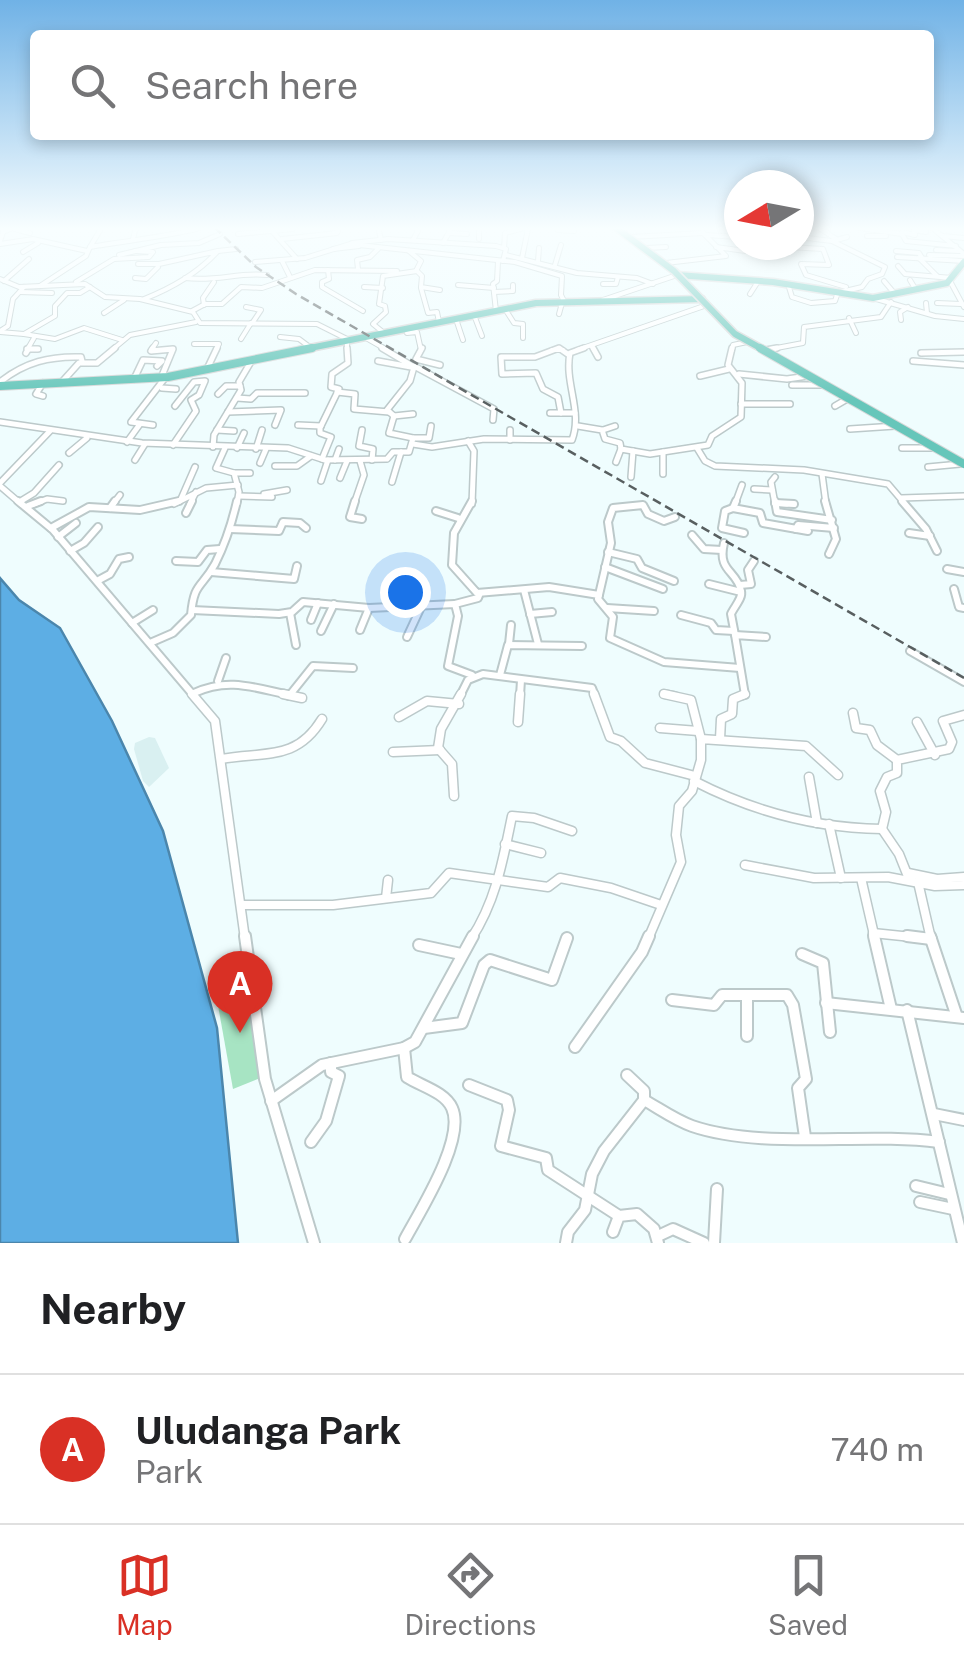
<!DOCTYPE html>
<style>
:root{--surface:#fff;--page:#f6f6f6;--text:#202124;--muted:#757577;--line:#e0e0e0;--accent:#d93025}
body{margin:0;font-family:"Public Sans",sans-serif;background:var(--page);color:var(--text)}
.compass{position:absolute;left:724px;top:170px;width:90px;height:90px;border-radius:50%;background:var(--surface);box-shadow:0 5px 15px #0003;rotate:260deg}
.you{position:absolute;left:405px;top:592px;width:35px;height:35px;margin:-25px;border:8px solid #fff;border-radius:50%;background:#1a73e8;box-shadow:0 0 0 15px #1a73e833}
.badge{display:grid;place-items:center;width:65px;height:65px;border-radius:50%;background:var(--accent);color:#fff;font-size:32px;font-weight:700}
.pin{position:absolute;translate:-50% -82px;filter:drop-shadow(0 2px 5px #0008)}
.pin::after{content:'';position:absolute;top:52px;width:35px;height:30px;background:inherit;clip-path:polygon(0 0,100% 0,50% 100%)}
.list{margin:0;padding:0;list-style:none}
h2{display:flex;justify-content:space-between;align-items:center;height:130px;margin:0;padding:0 40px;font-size:42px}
h2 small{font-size:32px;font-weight:400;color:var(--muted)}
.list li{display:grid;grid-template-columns:65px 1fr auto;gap:30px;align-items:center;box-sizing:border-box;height:150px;padding:0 40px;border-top:2px solid var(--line)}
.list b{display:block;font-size:38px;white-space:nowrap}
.list p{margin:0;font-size:32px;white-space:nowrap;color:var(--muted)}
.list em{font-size:32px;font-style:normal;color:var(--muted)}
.icon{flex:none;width:55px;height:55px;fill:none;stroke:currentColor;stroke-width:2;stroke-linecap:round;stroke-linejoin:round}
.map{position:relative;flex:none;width:964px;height:1243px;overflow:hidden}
.search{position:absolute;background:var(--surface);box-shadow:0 5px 15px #0003;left:30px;right:30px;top:30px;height:110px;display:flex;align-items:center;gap:25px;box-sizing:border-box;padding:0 35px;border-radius:10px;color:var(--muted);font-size:38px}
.sheet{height:280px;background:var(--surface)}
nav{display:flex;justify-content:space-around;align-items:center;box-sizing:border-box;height:140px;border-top:2px solid var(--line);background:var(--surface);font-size:28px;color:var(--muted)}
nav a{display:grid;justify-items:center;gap:5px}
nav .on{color:var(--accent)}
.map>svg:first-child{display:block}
.built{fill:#d9f0f1}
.green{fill:#a7e4c3}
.water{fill:#5daee4;stroke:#4b86ac;stroke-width:2.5}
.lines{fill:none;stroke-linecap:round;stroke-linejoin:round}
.minor-far4-casing{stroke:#bcc9ca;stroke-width:6}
.minor-far3-casing{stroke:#bcc9ca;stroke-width:8}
.minor-far2-casing{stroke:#bcc9ca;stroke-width:10}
.minor-far1-casing{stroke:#bcc9ca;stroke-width:11}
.minor-casing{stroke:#bcc9ca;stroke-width:14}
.major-far1-casing{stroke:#d7d8d8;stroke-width:9}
.major-casing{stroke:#d7d8d8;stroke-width:10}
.minor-far4{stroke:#fff;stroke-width:4}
.minor-far3{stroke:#fff;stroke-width:5}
.minor-far2{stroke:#fff;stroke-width:6}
.minor-far1{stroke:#fff;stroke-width:8}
.minor{stroke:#fff;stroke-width:10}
.major-far1{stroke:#66c6ba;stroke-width:6}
.major{stroke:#66c6ba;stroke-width:8}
.rail{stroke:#585f60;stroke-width:2.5;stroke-dasharray:9 5;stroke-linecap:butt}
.major-bridge-far1-casing{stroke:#d7d8d8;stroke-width:9;stroke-linecap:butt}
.major-bridge-casing{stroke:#d7d8d8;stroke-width:10;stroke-linecap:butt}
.major-bridge-far1{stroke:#66c6ba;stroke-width:6}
.major-bridge{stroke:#66c6ba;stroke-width:8}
</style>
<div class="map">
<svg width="964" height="1243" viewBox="0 0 964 1243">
<rect width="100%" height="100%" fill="#effdfe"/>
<polygon class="built" points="149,737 155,738 169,768 149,787 143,781 134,749 135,743"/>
<polygon class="green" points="251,975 263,1077 233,1089 215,989"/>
<polygon class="water" points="0,578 19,600 60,628 112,721 163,831 217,1028 238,1243 0,1243"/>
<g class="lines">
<g class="minor-far4-casing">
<g id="minor-far4">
<polyline points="378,227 381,240"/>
<polyline points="479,227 479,239"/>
<polyline points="818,227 836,239"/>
<polyline points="931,227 964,254"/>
<polyline points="860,228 902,234 906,241 956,246"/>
<polyline points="15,229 30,233"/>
<polyline points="271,230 297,259"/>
<polyline points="558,230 574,231"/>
<polyline points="902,232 915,235 914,230 926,232"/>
<polyline points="449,233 467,234"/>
<polyline points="238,234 293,229"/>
<polyline points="706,235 739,237"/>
<polyline points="867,236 886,236"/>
<polyline points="943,236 964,238"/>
<polyline points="630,237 703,233"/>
<polyline points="799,237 832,241 885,267 882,274 868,279 862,287 841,292"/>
<polyline points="133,239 136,227"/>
<polyline points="282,239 337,233 340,227"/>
<polyline points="413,240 420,227"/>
<polyline points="0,241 3,232 15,227"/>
<polyline points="833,241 847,237"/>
<polyline points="352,243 388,239 496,246 506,249 503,261"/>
<polyline points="443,243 452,227"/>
<polyline points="0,244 33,239 87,251"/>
<polyline points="161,245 199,243 220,234"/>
<polyline points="90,247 102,227"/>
<polyline points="716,247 760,253 770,250 766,245"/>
<polyline points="789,247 823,249 829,265 801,264 806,275 846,287"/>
<polyline points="504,248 505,233 528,227"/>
<polyline points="646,248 666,247"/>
<polyline points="333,249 359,246"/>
<polyline points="936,250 959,251"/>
<polyline points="218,251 236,249"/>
<polyline points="409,251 421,261 416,271"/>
<polyline points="896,251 919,253 922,258"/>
<polyline points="23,252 38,243"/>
<polyline points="119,255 161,245"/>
<polyline points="506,255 577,273 637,278 653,284"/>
<polyline points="929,255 964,256"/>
<polyline points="897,257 964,261"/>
<polyline points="522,258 528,229"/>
<polyline points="919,258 937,276"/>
<polyline points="282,261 290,277"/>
<polyline points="538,261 539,248"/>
<polyline points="255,262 305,258 350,244 515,262 562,276 561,295 565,303"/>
<polyline points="666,263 726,256 703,233 702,227"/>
<path d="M138 264H159L218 251C198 273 172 288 144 299"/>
<polyline points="555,265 561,245"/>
<polyline points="898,266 905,274 952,278"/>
<polyline points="358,269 357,260 370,257 378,249"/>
<polyline points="328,270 329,279 322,282 322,287 363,311"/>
<polyline points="135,278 146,279 158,267"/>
<path d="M185 278C217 282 237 272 267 275"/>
<polyline points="0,279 19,287 85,284 105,297 140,299 193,312 200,323 317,324 349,340"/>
<polyline points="910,280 916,290"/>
<polyline points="4,281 29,259"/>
<polyline points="884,281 895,294"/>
<polyline points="950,281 964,307"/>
<polyline points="76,282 114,259 149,257 153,252 135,251"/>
<polyline points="603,284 616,284 618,277"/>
<polyline points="788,284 792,297 811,303 835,301 838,292"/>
<polyline points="458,285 494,288"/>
<path d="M40 286 86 256 90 247C107 244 196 232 202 227"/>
<polyline points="90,287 80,293 67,293 55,306 55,316 24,334 55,339 84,328 122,340"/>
<polyline points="364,287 383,288"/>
<polyline points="421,288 428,313 437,312 439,322"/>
<polyline points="20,292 52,293"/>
<polyline points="494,292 513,291 513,285"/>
<polyline points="750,294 759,280"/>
<polyline points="873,298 935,316 964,319"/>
<polyline points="603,300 677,275"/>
<polyline points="926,303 927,313"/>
<polyline points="937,303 961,304"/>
<polyline points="204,305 203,298 214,282"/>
<polyline points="246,307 261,310 253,322"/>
<polyline points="505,309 514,323 523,324 523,338"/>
<polyline points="192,311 205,304 222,304 241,287 262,288 315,270 397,271"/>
<polyline points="496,311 493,284 497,281 498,262"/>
<polyline points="104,313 124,300"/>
<polyline points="559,314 562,303"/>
<polyline points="474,315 482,336"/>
<polyline points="849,318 856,333"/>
<polyline points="456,319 463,340"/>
<polyline points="901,320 900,312 908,307"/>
<polyline points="0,331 8,326 13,299 24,287"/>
<polyline points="0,332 24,334"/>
<polyline points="384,333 373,324 386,312 385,306 379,304 383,276 417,271 422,276 421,287 440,290"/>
<polyline points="407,333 417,332 421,350"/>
<polyline points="280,337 299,339 311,348"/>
<polyline points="366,338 387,350"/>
<polyline points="241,339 251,323"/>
<polyline points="347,341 347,350"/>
<polyline points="194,344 219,344 216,350"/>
<polyline points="592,347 594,350"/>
<polyline points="27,349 38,349"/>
<polyline points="27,350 34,338"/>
<polyline points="112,350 130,335 196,322"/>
<polyline points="151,350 156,343"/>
<polyline points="157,350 172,350"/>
<polyline points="552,350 563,350"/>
<polyline points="577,350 704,306"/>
<polyline points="732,350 733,345 747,342"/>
<polyline points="766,350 803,343 804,327 881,317 891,302"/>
</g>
</g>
<g class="minor-far3-casing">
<g id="minor-far3">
<polyline points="153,348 151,351 173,349 161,378"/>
<polyline points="422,348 416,359 440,365"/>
<polyline points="593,348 598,357"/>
<polyline points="27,349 38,349"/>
<polyline points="766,350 777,348"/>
<polyline points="26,353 29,348"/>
<polyline points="921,353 964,352"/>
<polyline points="378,361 411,367"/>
<polyline points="913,361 964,365"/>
<polyline points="414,366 494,409 493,420"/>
<polyline points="207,369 217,348"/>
<polyline points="739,374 787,379 808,376"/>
<polyline points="700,376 729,369"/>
<polyline points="134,379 143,360 162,361 157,366"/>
<path d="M0 382C25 362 50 356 81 357L82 361"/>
<polyline points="43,383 36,394 43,396"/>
<polyline points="61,383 79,363 97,363 115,348"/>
<polyline points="792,385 822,385"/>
<polyline points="162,388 176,389"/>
<polyline points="337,392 355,394 354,409 389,412"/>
<polyline points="218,394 226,386 240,386"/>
<polyline points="237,398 251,399 257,393 305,393"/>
<polyline points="741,404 790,404"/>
<polyline points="835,406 847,399"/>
<polyline points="228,412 281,410 275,425"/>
<polyline points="550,413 575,413"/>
<polyline points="561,413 558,397 543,389 536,373 502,374 501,357 535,357 559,348 569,355"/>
<polyline points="394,416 413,414"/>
<polyline points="0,422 142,443 288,448 325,460 387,459 393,452 409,452 413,438 389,433 394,416 387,410 410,381 414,367 382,348"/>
<polyline points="153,425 131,422 165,378"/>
<polyline points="298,425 321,426"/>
<polyline points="578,426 602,430 605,439 620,443 621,449 650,454 708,445 712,436 741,417 742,383 728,365 732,348"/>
<polyline points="850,429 895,426"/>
<polyline points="217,430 234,431"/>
<polyline points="362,430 359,446 373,449 372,460"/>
<polyline points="510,430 510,440"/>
<polyline points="603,430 615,426"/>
<polyline points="414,438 429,438 431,426"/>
<polyline points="468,441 474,451 472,504"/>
<polyline points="127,442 140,424"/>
<path d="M413 444 432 447 484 439 572 440C583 411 564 383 570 353L584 348"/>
<polyline points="173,445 196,411 191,400 199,395 205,381 194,382 175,406"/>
<polyline points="213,447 214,435 241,390 239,382 252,360"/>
<polyline points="225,448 216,468 234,473 239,492 237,504"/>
<polyline points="237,448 244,433"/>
<polyline points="697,448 705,461 715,466 804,470 888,484 905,504"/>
<polyline points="902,448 933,448"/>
<polyline points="256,449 262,430"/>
<polyline points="663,452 663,474"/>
<polyline points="69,453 87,438"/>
<polyline points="322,459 331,437 320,433 320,428 339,389 331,387 332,374 348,363 347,348"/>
<polyline points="135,460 145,444"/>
<polyline points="335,460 339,449"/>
<polyline points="616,462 621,449"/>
<polyline points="260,463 266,449"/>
<polyline points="275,466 297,466 311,456"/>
<polyline points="928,467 960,464"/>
<polyline points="234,473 250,473"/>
<polyline points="822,474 826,504"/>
<polyline points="631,477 633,451"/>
<polyline points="775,477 771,482 775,504"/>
<polyline points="340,478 347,461"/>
<polyline points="321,481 328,460"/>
<polyline points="392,482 401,452"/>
<polyline points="0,483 50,431"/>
<polyline points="0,486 21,504"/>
<polyline points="754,489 772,490"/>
<polyline points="264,494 287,490"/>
<polyline points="239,496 272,497"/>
<polyline points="901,498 964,496"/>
<polyline points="181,499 195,467"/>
<polyline points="21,501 34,493 59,465"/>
<polyline points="775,503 787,504"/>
<polyline points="34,504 47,499 63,501"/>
<polyline points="113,504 120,495"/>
<polyline points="174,504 206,488 238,485"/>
<polyline points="190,504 196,492"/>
<polyline points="354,504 364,475 360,461"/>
<polyline points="735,504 742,485"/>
</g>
</g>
<g class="minor-far2-casing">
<g id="minor-far2">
<polyline points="18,501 53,530 194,696"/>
<polyline points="355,501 350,517 362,519"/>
<polyline points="472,501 454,533 452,565 477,593 549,587 599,595"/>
<polyline points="775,501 777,512 832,520"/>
<polyline points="825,501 836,539 829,554"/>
<polyline points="902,501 926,529 937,551"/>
<polyline points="775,503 794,504"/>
<polyline points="28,506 41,501"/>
<polyline points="110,508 115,501"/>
<polyline points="733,508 736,501"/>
<polyline points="436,511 458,518"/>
<polyline points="186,513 192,501"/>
<polyline points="675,517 664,521 648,514 643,505 613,508 608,522 611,543 598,599 613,617 610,638 664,662 740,668"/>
<polyline points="51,528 89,507 140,510 179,501"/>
<polyline points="230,529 279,531 283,522 300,523 306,528"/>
<polyline points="796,529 798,525 834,528"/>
<polyline points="744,533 722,528 725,511 733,508 760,513 763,523 808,531"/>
<polyline points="909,533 930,536"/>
<polyline points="692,535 704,549 722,550"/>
<polyline points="58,537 76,523"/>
<path d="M724 543C717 572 737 570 741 591 743 598 734 607 731 614L735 635"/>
<polyline points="70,551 84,543 98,527"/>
<polyline points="608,552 637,559 642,568 674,581"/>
<polyline points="176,561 198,562 207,550 220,549"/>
<polyline points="605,567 663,589"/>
<polyline points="947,569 964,572"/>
<polyline points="211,572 294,579 297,566"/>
<polyline points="97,581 110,574 119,559 129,557"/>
<polyline points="709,584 741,592"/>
<polyline points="740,585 751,584 748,570 754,561"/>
<polyline points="954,589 959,607 964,608"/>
<polyline points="524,590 538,644"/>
<polyline points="455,604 478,598 480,593"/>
<polyline points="607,608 654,611"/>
<polyline points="192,610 279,614 292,612 303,602 369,608 455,604 458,616 448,666 472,675"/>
<polyline points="290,613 296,645"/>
<polyline points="530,614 552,612"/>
<polyline points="681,615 711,623 716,630 734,631"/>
<polyline points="311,620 318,603"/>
<polyline points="132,623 153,610"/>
<polyline points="360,630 369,608"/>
<polyline points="321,631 334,604"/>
<polyline points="407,637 421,607"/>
<path d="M150 643 173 633 191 615C194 582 201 589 215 564 225 544 232 523 237 501"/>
<polyline points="509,644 511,625"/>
<polyline points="910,651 964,682"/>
<polyline points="500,675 508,645 582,646"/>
<polyline points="218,681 226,658"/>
<path d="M194 693C230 676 257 689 294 696"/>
<polyline points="664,694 675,696"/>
<polyline points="289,696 313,666 353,668"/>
<polyline points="460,696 468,680 483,674 592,688 595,696"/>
<polyline points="520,696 521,680"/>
<polyline points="741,696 745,695 735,635 766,637"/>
</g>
</g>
<g class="minor-far1-casing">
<g id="minor-far1">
<polyline points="192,694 215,721 245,939"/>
<polyline points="283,694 302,698"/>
<polyline points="594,694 610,737 621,741 645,763 695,776"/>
<polyline points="664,694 691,700 701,739"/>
<polyline points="853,713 856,728 870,730 877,745 897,760"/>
<polyline points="399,717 427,701 459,704"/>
<polyline points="518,722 520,694"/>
<polyline points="917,722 935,755"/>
<polyline points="660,728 698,731"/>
<polyline points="720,739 721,719 732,714 733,699 745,694"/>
<polyline points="393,752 440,750"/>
<path d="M221 759C264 751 296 762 322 719"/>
<polyline points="809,777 817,823"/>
<path d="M694 781C754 812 815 828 882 829L886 812 880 791 887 777 897 773V760L949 749 952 742 943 721 964 715"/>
<polyline points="454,796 452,764 438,748 441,729 461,694"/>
<polyline points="829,824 841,878"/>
<polyline points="882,829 899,854 909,879"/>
<polyline points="505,844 541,853"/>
<polyline points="745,865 814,878 888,877 935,886 964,885"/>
<polyline points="908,873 937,879 964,877"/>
<polyline points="861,878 875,939"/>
<polyline points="918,882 931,939"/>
<polyline points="386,898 388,880"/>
<polyline points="244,905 333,905 431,893 449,873 548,887 560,878 611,888 661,905"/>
<polyline points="873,933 931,939"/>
<path d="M471 939C496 901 503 860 512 816L534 818 572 831"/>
<polyline points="648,939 681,862 676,835 679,806 692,791 701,760 701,739 806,746 838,775"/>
</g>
</g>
<g class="minor-casing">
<g id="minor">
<polyline points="245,936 265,1079 314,1243"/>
<polyline points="874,936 891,1009"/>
<polyline points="907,936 931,939"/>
<polyline points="930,936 957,1017"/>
<polyline points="419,945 461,954"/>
<polyline points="802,954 823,963 830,1032"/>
<polyline points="747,998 747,1036"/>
<polyline points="672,1000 714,1005 722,995 787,995 793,1005 806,1079 798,1088 805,1137"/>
<polyline points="826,1003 964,1018"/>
<polyline points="907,1010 963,1243"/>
<polyline points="424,1028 462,1023 484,965 490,960 552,980 567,938"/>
<polyline points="575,1047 642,952 649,936"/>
<path d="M404 1048 407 1077C421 1086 445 1092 452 1108 466 1139 420 1211 405 1239"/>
<polyline points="469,1085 507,1100 509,1110 501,1146 546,1158 548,1170 619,1216"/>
<path d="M644 1100C660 1109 675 1120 692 1126 762 1150 863 1132 939 1142"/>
<polyline points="271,1101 322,1065 404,1048 415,1042 473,936"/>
<polyline points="934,1114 964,1120"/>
<polyline points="311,1142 326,1121 339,1076 331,1072 331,1063"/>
<polyline points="916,1186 949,1194"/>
<polyline points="920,1202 953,1209"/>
<polyline points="613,1232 619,1216 637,1214 654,1229 658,1243"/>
<polyline points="658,1236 673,1229 704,1243"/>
<polyline points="566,1243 568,1232 585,1210 592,1174 604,1151 644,1100 644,1091 627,1075"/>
<polyline points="714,1243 717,1189"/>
</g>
</g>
<g class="major-far1-casing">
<g id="major-far1">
<polyline points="677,275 773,282 873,298 947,283 964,262"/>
<polyline points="300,350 536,303 702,299"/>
</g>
</g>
<g class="major-casing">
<polyline id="major" points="0,386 168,377 312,348"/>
</g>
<use href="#minor-far4" class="minor-far4"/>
<use href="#minor-far3" class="minor-far3"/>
<use href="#minor-far2" class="minor-far2"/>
<use href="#minor-far1" class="minor-far1"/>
<use href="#minor" class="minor"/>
<use href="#major-far1" class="major-far1"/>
<use href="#major" class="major"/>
<polyline class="rail" points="214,227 256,267 296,294 964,678"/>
<g class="major-bridge-far1-casing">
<polyline id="major-bridge-far1" points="615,227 674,271 735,334 764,350"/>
</g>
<g class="major-bridge-casing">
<polyline id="major-bridge" points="760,348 964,464"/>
</g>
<use href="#major-bridge-far1" class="major-bridge-far1"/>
<use href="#major-bridge" class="major-bridge"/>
</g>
<linearGradient id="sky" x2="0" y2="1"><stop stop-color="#70b2e6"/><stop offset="0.57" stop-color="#f8feff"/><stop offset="1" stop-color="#f8feff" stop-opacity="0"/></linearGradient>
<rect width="964" height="401" fill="url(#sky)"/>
</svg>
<svg class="compass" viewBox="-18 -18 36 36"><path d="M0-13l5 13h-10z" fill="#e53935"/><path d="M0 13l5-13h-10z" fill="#757577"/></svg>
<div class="you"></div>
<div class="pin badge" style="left:240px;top:1033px">A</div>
<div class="search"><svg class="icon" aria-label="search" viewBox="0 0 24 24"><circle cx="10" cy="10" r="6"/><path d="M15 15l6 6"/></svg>Search here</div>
</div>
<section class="sheet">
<h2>Nearby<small></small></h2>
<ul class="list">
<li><span class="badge">A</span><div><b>Uludanga Park</b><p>Park</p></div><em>740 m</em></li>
</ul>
</section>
<nav>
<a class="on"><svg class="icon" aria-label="map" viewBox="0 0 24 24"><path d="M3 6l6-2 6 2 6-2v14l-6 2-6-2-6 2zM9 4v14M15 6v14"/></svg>Map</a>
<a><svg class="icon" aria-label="directions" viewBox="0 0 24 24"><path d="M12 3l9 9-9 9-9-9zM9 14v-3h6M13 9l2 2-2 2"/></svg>Directions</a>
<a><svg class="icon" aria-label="saved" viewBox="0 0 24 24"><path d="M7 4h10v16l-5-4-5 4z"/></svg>Saved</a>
</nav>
